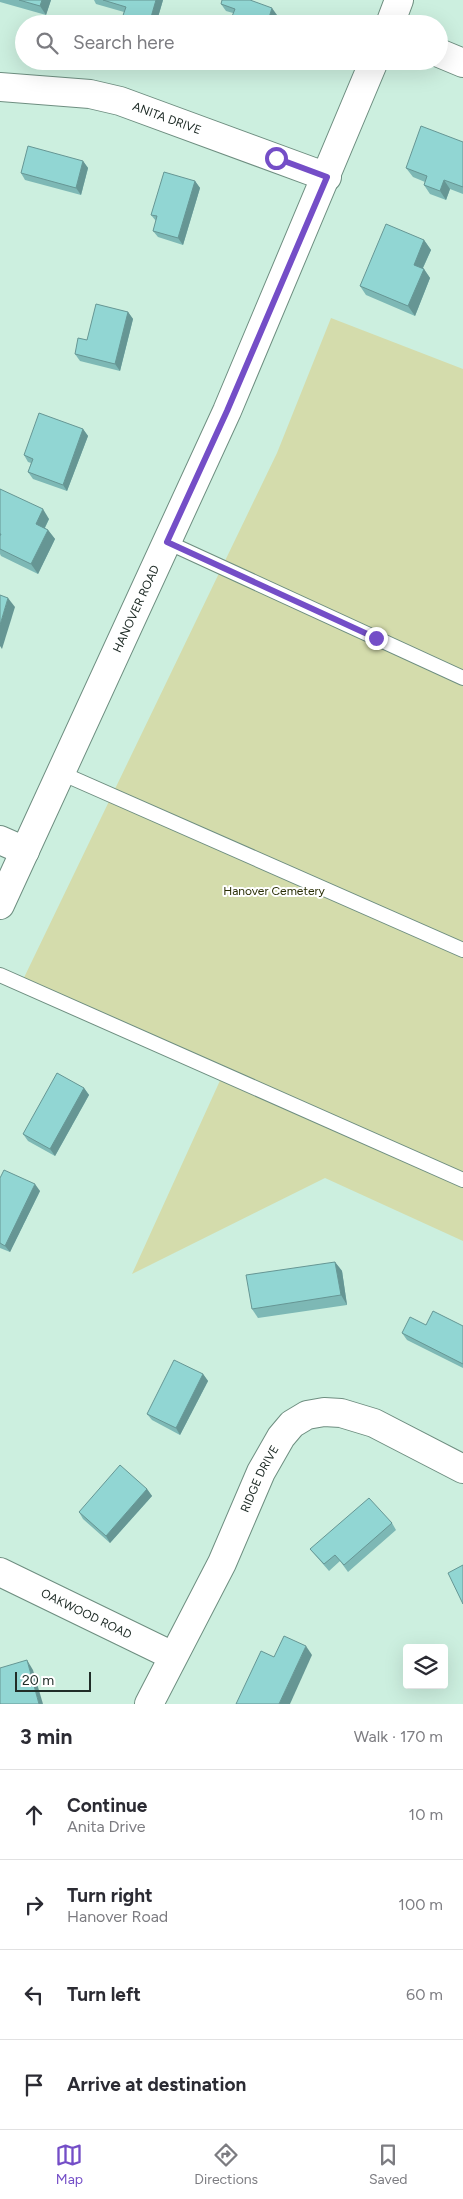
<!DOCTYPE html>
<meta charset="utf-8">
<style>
:root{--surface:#fff;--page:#f2f2f3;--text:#2b2b33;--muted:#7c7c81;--line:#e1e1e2;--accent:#744ec7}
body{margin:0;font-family:Figtree,sans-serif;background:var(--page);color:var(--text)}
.controls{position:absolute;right:15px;bottom:15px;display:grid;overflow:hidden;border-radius:5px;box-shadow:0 5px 20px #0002}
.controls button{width:45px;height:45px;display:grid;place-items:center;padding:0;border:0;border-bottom:1px solid var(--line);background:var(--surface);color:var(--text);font:25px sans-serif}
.scale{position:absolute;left:15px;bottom:12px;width:76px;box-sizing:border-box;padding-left:5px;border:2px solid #202d28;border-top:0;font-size:14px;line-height:18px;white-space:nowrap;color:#202d28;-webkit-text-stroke:4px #fff;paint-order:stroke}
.stop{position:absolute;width:15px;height:15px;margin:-11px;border:4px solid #744ec7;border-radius:50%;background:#fff}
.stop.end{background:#744ec7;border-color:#fff;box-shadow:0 1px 5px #0008}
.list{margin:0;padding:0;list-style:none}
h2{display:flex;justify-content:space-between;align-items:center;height:65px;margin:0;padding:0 20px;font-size:21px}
h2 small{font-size:16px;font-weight:400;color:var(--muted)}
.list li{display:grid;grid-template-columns:32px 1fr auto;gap:15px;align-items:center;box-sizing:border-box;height:90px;padding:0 20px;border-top:1px solid var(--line)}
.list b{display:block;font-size:19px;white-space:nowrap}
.list p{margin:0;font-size:16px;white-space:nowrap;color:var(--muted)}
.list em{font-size:16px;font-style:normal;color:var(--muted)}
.icon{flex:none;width:28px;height:28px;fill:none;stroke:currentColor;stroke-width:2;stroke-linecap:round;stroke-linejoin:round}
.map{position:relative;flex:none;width:463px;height:1704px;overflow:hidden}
.search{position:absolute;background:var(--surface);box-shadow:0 5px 20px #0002;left:15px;right:15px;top:15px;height:55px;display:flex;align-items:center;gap:12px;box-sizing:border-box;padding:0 18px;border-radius:28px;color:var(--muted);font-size:19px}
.sheet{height:425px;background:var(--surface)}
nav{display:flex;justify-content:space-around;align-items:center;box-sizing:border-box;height:70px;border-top:1px solid var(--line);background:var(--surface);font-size:14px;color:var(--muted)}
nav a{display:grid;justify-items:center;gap:2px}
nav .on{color:var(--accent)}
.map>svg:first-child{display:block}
.green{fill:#d4dcac}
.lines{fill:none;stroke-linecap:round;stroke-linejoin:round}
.service-casing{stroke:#6e8e80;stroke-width:16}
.minor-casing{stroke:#6e8e80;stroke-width:30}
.tertiary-casing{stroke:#6e8e80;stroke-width:30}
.service{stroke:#fff;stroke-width:14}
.minor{stroke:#fff;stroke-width:28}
.tertiary{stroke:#fff;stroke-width:28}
.wall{fill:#7db8b5}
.shaded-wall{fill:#669694}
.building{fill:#91d6d3;stroke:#669694}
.route{stroke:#744ec7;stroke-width:6}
.labels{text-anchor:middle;stroke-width:4;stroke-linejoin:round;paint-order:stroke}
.street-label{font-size:12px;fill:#202d28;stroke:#fff}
.park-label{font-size:12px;fill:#292e05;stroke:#fff}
</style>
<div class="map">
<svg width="463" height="1704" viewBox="0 0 463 1704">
<rect width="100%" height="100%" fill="#ccefdf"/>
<polygon class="green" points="331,318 463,369 463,1241 325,1178 132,1274 223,1074 19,988 277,453"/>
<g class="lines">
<g class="service-casing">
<g id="service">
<polyline points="167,542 463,678"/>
<polyline points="61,773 463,950"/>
<polyline points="0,975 463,1180"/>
</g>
</g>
<g class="minor-casing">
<g id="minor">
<polyline points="439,53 463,63"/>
<path id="s1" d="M0 87 90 94 120 101 327 177"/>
<polyline points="0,840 25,851"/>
<path id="s2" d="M0 1572 173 1656"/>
<path id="s3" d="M149 1704 222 1563 261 1472 281 1437 292 1424 307 1415 324 1412 341 1413 374 1423 463 1469"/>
</g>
</g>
<g class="tertiary-casing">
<g id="tertiary">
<polyline points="390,24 399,0"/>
<path id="s4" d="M0 905 227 411 374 61"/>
</g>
</g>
<use href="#service" class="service"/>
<use href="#minor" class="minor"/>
<use href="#tertiary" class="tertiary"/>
</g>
<g class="wall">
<polygon points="0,0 51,0 46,15 0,2"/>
<polygon points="94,0 163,0 156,24 123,24 121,21 124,12 96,4"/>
<polygon points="221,4 277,15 233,13 226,11"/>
<polygon points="463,142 463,194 450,189 446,200 430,194 424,185 425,182 413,177 406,168"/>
<polygon points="83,161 88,168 81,195 25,180 21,173"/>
<polygon points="195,181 200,188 183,245 158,237 153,231 156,221 151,215"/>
<polygon points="424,240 431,250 423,268 430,278 415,316 366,295 360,286"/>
<polygon points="128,312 133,319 120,371 80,361 75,354 87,340"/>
<polygon points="83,429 88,436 67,491 33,479 28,472 31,463 28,462 24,455"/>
<polygon points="0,489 49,519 45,528 48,530 55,539 38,574 1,556 0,554"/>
<polygon points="84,1088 89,1095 55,1156 28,1141 23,1134"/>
<polygon points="0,1178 40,1191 10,1252 0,1248"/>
<polygon points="335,1262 342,1271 347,1305 258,1318 252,1309"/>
<polygon points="426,1325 463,1326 463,1368 407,1340 402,1333"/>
<polygon points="203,1374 208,1381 180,1435 152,1420 147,1414"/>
<polygon points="147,1489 152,1496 110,1543 83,1519 79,1512"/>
<polygon points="392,1523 396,1530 348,1572 340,1561 329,1571 310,1549"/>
</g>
<g class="shaded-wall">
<polygon points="42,0 51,0 46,15 40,6"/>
<polygon points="156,0 163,0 156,24 149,24"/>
<polygon points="272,8 277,15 274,24 267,24"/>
<polygon points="83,161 88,168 81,195 76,188"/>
<polygon points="444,180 450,189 446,200 440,191"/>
<polygon points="195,181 200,188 183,245 178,238"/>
<polygon points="424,240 431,250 420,274 414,265"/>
<polygon points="424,269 430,278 415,316 408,306"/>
<polygon points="128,312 133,319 120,371 115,364"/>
<polygon points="83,429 88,436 67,491 63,485"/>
<polygon points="43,509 49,519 42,533 36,524"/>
<polygon points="48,530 55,539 38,574 31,564"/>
<polygon points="8,598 15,607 2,649 0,646 0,625"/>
<polygon points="84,1088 89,1095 55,1156 50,1149"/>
<polygon points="35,1184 40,1191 10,1252 5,1246"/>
<polygon points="335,1262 342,1271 347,1305 341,1295"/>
<polygon points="203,1374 208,1381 180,1435 176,1428"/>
<polygon points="147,1489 152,1496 110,1543 106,1536"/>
<polygon points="306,1646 312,1655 290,1704 279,1704"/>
<polygon points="27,1660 33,1670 43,1704 39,1704"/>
</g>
<g class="building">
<polygon points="19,0 42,0 40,6"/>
<polygon points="103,0 156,0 149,24 129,24 121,21 126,7"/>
<polygon points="222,0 250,0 272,8 267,24 229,24 235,9 221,4"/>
<polygon points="421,126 463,142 463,187 444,180 440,191 424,185 427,176 406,168"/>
<polygon points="28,146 83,161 76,188 21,173"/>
<polygon points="164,172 195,181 178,238 153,231 157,216 151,215"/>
<polygon points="386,224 424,240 414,265 424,269 408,306 360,286"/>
<polygon points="96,304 128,312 115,364 75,354 78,338 87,340"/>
<polygon points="39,413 83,429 63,485 28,472 33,459 24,455"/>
<polygon points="0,489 43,509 36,524 48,530 31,564 0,549 0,536 1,534 0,534"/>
<polygon points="0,595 8,598 0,625"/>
<polygon points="57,1073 84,1088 50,1149 23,1134"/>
<polygon points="4,1170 35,1184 5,1246 0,1243 0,1178"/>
<polygon points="335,1262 341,1295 252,1309 246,1275"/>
<polygon points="433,1311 463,1326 463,1364 402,1333 410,1317 426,1325"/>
<polygon points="174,1360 203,1374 176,1428 147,1414"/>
<polygon points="120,1465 147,1489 106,1536 79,1512"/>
<polygon points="369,1498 392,1523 344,1565 335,1555 324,1564 310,1549"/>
<polygon points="463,1565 463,1604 448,1573"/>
<polygon points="284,1636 306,1646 279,1704 236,1704 261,1651 274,1657"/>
<polygon points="27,1660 39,1704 0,1704 0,1668"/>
</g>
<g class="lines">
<polyline class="route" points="276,158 327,177 227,411 167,542 376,638"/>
</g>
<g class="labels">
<g class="street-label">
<text dy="4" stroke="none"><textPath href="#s1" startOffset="171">ANITA DRIVE</textPath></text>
<text dy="4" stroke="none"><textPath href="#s4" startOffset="326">HANOVER ROAD</textPath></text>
<text dy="4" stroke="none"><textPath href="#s3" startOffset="251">RIDGE DRIVE</textPath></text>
<text dy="4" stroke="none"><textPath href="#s2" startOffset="96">OAKWOOD ROAD</textPath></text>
</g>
<g class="park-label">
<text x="274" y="895">Hanover Cemetery</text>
</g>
</g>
</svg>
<div class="controls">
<button><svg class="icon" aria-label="layers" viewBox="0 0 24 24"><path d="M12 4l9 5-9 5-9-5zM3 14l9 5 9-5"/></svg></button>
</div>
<div class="scale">20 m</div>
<div class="stop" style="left:276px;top:158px"></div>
<div class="stop end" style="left:376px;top:638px"></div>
<div class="search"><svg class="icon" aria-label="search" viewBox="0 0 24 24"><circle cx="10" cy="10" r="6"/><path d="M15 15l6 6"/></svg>Search here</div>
</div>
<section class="sheet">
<h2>3 min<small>Walk · 170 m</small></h2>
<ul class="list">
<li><svg class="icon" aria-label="ahead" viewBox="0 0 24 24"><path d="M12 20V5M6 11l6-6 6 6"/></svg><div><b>Continue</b><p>Anita Drive</p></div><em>10 m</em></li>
<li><svg class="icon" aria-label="right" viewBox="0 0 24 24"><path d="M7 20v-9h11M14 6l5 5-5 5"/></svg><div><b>Turn right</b><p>Hanover Road</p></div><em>100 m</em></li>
<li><svg class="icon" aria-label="left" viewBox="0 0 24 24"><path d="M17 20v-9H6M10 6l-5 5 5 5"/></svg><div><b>Turn left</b></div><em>60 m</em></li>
<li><svg class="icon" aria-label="arrive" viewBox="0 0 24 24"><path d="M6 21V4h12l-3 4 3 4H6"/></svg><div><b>Arrive at destination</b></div></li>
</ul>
</section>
<nav>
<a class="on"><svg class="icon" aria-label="map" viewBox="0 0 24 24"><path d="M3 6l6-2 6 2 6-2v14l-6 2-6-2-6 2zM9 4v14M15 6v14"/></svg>Map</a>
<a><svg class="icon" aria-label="directions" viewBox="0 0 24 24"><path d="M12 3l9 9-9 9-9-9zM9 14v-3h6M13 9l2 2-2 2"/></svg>Directions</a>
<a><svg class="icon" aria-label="saved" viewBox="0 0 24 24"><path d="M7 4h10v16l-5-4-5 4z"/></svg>Saved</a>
</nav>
